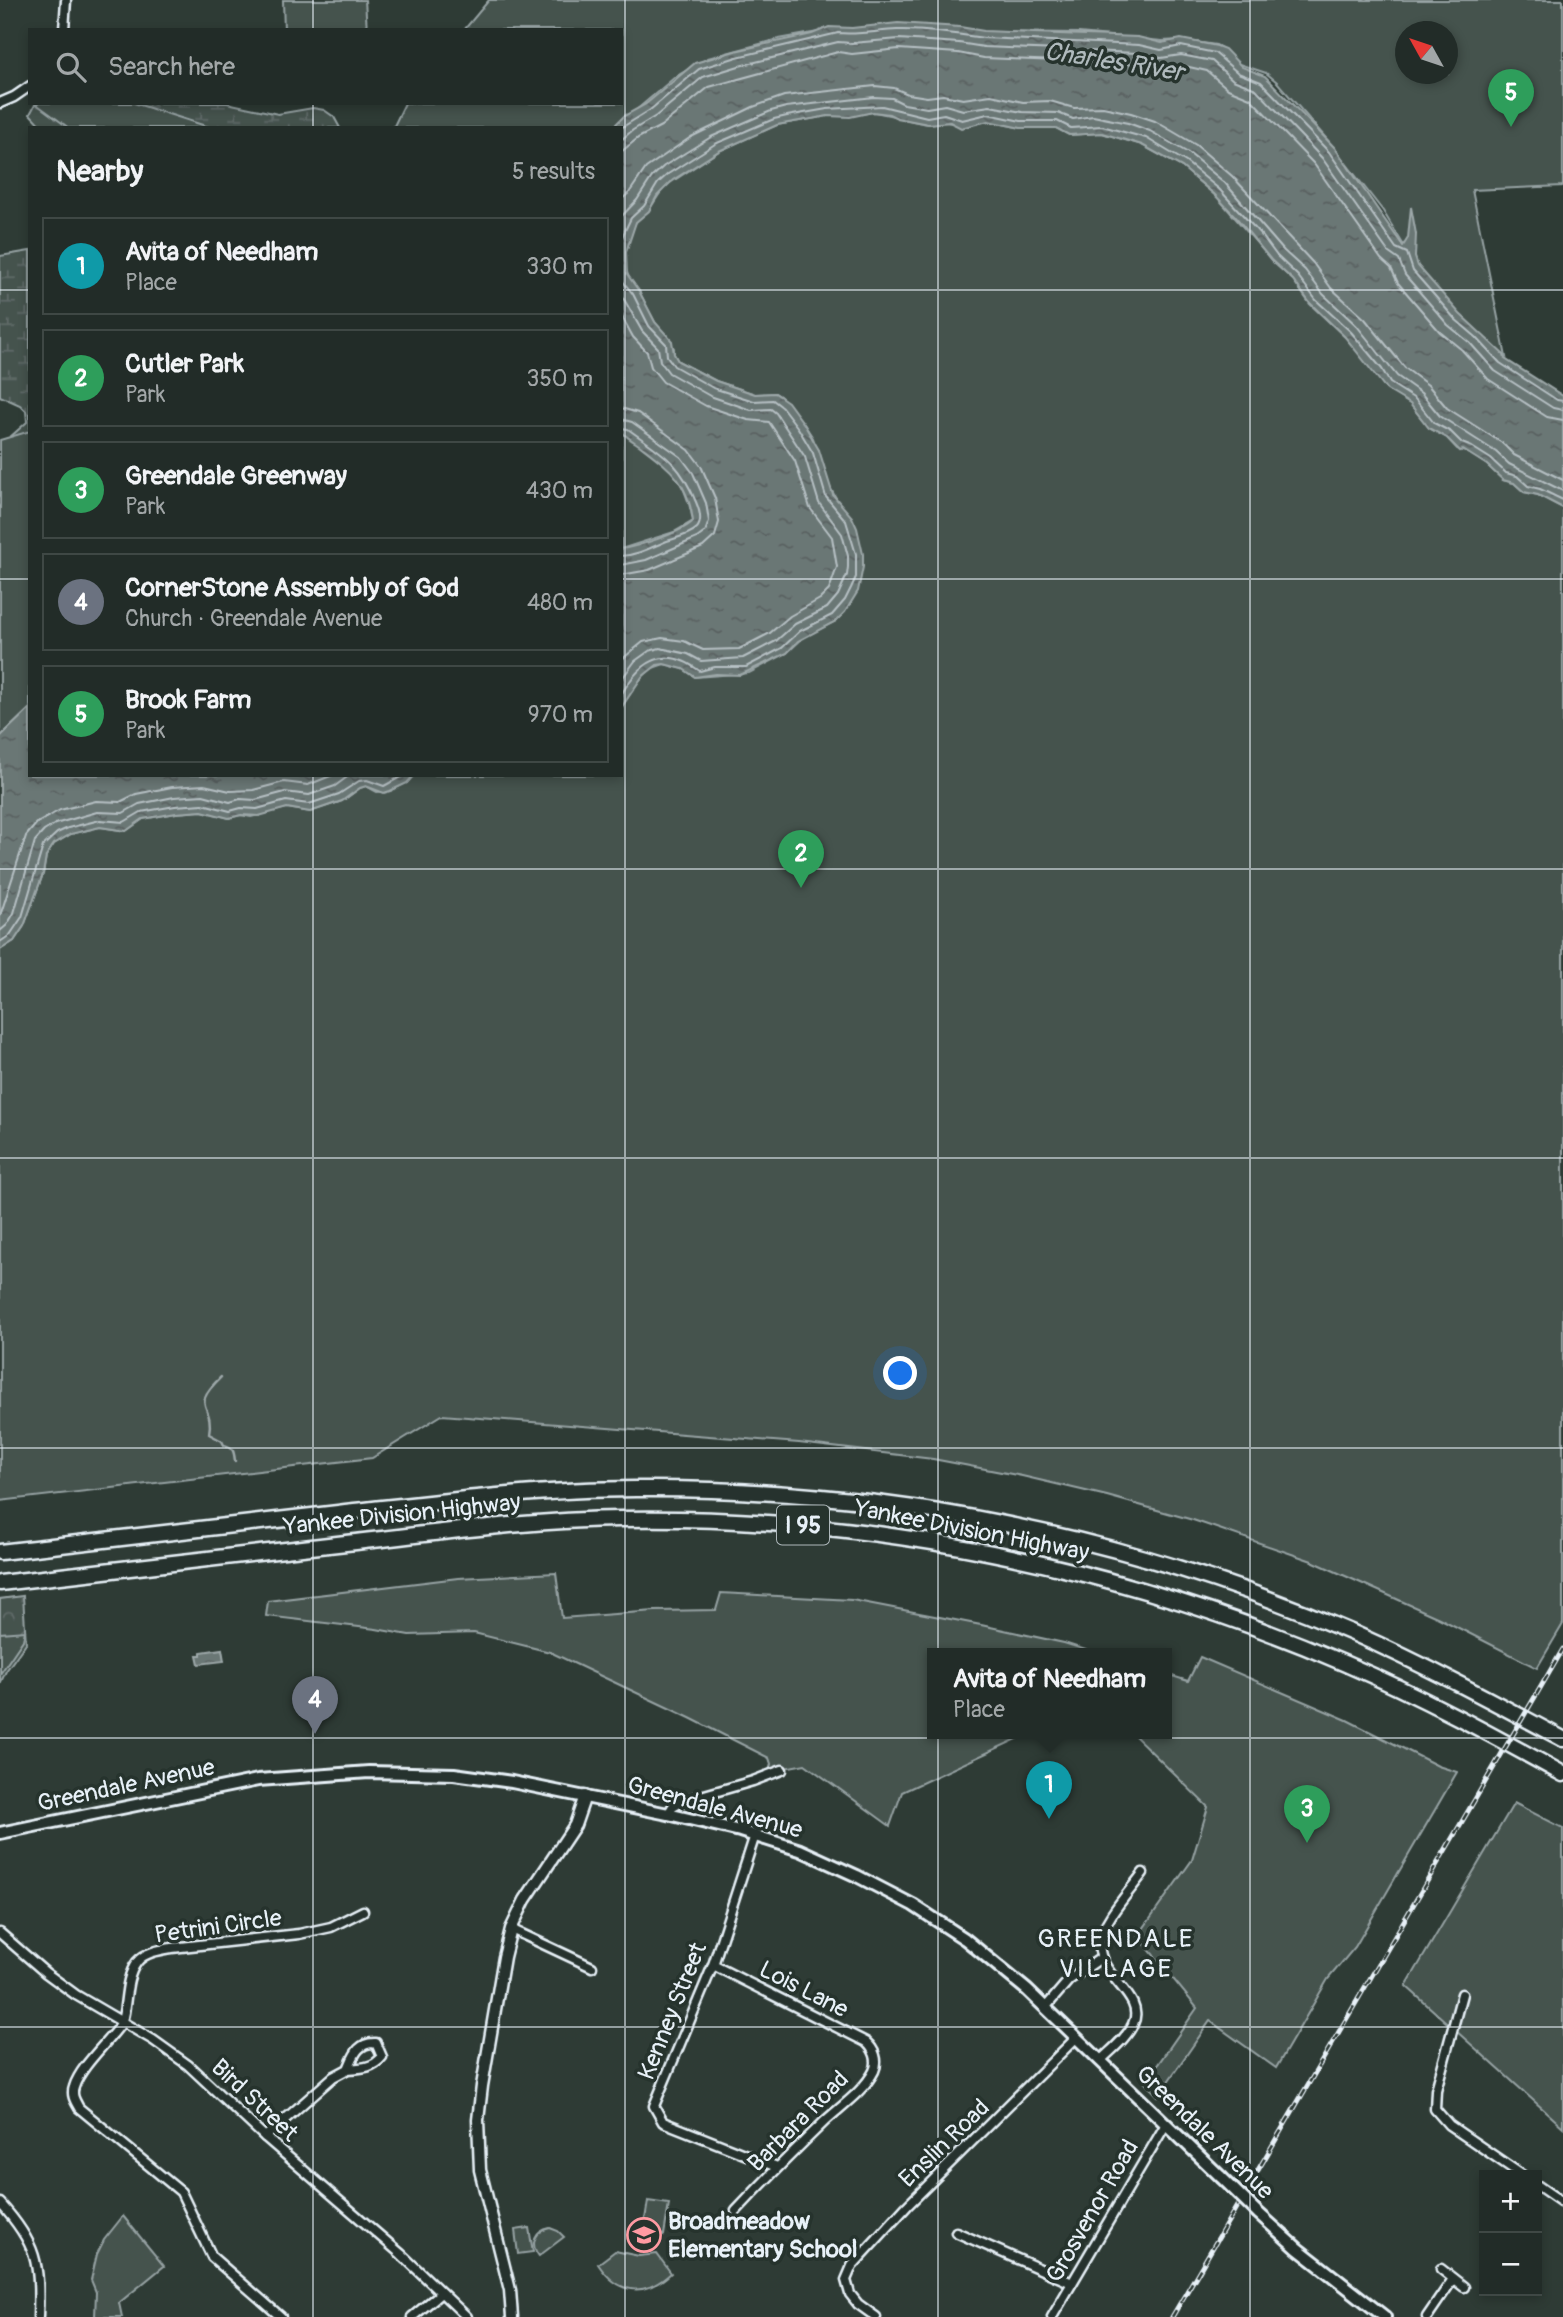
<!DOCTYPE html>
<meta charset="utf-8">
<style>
:root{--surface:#222c28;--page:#2e3834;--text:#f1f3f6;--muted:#a2a7a8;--line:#3f4845;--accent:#95b2f1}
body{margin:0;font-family:Pangolin,sans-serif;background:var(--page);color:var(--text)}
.controls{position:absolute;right:21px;bottom:21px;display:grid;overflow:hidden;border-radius:0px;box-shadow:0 4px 10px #0003}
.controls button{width:63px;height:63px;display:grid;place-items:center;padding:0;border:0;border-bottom:2px solid var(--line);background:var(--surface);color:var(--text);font:35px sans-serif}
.compass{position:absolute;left:1395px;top:21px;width:63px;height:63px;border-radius:50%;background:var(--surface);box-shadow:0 4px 10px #0003;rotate:310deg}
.you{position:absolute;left:901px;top:1374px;width:24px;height:24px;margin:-18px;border:5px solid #fff;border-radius:50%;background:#1a73e8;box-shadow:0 0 0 10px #1a73e833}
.badge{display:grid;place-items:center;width:46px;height:46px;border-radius:50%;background:var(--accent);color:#fff;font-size:23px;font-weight:700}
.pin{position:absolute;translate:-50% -58px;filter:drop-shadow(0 2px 4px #0008)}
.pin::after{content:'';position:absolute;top:37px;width:24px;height:21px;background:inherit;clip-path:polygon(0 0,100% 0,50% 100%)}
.popup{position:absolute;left:927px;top:1648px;width:245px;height:91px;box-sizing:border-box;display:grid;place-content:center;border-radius:0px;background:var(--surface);filter:drop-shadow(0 2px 5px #0005);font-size:23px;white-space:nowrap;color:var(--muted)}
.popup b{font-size:26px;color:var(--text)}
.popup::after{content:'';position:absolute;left:50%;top:100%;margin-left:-14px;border:14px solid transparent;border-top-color:var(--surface)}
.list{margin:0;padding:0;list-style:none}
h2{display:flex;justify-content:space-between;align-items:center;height:91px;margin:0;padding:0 28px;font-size:30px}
h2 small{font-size:23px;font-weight:400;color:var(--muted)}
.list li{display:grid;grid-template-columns:46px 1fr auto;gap:21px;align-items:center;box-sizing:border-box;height:98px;margin:0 14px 14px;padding:0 14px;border:2px solid var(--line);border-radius:0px}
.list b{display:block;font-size:26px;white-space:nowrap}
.list p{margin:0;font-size:23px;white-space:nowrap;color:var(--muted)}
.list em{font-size:23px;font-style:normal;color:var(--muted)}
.icon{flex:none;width:38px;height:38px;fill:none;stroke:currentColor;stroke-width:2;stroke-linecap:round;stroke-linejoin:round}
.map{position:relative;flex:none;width:1563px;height:2317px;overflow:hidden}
.search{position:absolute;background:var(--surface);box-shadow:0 4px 10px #0003;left:28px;top:28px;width:595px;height:77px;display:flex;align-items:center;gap:18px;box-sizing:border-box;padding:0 24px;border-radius:0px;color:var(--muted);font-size:26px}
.panel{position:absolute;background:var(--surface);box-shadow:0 4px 10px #0003;left:28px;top:126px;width:595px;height:651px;border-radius:0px}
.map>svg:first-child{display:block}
.forest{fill:url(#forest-crowns);stroke:#96a2a3;stroke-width:2}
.wetland{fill:url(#wetland-marsh);stroke:#96a2a3;stroke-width:2}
.park{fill:#45524e;stroke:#96a2a3;stroke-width:2;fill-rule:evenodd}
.water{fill:url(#water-ripples);stroke:#9da8a9;stroke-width:2}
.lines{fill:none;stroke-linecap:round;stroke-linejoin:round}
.shore{stroke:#b6c0c4;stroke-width:2}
.stream{stroke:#9da8a9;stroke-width:2.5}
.minor-casing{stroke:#e8f1f8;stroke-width:13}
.tertiary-casing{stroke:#e8f1f8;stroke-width:15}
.secondary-casing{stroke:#e8f1f8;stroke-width:16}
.motorway-casing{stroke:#e8f1f8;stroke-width:19}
.minor{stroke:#26332d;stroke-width:8}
.tertiary{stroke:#26332d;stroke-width:10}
.secondary{stroke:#26332d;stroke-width:10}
.motorway{stroke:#26332d;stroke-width:14}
.rail-casing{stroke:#e8f1f8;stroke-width:5}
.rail{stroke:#26332d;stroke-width:2.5;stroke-dasharray:8;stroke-linecap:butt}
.secondary-bridge-casing{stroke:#e8f1f8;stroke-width:16;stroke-linecap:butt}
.secondary-bridge{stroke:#26332d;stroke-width:10}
.grid{fill:none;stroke:#e8f1f8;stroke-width:2;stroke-opacity:0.55}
.labels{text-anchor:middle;stroke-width:7;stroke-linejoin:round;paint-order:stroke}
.shield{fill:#26332d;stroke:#aeb8bb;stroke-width:2}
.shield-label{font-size:23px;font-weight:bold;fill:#e8f1f8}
.street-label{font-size:24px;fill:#e8f1f8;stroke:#26332d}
.poi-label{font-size:24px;font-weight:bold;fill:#e8f1f8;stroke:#26332d;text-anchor:start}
.water-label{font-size:26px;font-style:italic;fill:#b0babd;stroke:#26332d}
.neighbourhood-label{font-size:26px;letter-spacing:2px;fill:#e8f1f8;stroke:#26332d}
</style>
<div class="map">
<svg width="1563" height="2317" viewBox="0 0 1563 2317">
<defs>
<pattern id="forest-crowns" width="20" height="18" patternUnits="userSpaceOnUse" patternTransform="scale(1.75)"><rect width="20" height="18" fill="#45524e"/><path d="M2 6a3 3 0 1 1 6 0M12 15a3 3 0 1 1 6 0" fill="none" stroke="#606b68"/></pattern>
<pattern id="wetland-marsh" width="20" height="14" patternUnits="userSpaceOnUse" patternTransform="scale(1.75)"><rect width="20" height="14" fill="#45524e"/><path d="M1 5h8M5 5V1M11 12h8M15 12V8" fill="none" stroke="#606b68"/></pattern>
<pattern id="water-ripples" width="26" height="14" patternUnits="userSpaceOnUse" patternTransform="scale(1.75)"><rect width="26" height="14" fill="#6b7775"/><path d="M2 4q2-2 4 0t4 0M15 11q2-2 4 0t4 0" fill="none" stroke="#586060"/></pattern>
</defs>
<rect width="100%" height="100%" fill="#2e3b35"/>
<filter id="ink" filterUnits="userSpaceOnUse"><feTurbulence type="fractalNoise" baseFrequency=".0143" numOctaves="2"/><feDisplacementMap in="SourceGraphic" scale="14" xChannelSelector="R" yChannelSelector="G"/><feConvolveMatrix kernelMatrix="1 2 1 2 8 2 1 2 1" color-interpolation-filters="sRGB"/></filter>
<g filter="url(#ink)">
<polygon class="forest" points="23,1596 26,1643 6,1671 0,1684 0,1599"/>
<g class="wetland">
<polygon points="36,103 227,103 278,114 313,108 324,110 334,117 340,128 43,128 30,114"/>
<polygon points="30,251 30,708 0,737 0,446 27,422 26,411 20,405 0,396 0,256"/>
</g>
<g class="park">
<polygon points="283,0 365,0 367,30 284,30"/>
<path d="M489 0H1563V186L1472 190 1506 357 1487 342 1444 301 1409 254 1383 211 1331 144 1277 82 1266 73 1239 64 1225 50 1216 45 1181 40 1162 41 1079 33 829 30 779 39 708 58 675 77 615 128H393L405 103H621V30H464ZM1406 32H1448V74H1406Z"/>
<polygon points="35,103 134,103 212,128 69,128"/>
<path d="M873 112C890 114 905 120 923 123 940 126 941 117 961 127L988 121 1021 128H1056L1069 135 1102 133 1142 145 1182 167 1218 198 1274 263 1293 280 1310 304 1345 337 1376 373 1384 386 1410 404 1429 428 1447 438 1457 449 1469 453 1487 465 1503 480 1514 483 1524 492 1538 495 1563 508V1624L1537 1668 1439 1618 1312 1561 1193 1520 1107 1496 1022 1476 933 1459 799 1443 442 1415 372 1458 0 1501V950L14 941 24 926 43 874 46 856 54 844 71 834 100 827 126 831 143 819 176 813 202 811 229 818 241 815 251 817 287 808 310 812 342 801 360 788 366 786 377 792 390 791 407 783 414 775H621V708L638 682 650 669 664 664 684 669 695 677 749 673 787 653 804 637 836 621 851 604 839 503 828 484 813 438 804 424 780 396 775 393 755 394 716 381 678 361 674 354V348L655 322 639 291 630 281 626 269V252L631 232 636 222 649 210 664 187 719 151 777 125 828 116H850Z"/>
<path d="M621 425C658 454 685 471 693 521L674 532 621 549Z"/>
<polygon points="30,431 30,708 0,737 0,440"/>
<polygon points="556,1573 562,1618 655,1611 716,1610 721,1593 852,1600 981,1625 1064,1643 1095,1653 932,1653 932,1733 1030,1733 902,1792 890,1826 805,1764 769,1771 771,1764 769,1758 690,1718 550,1652 474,1633 409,1635 376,1629 266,1616 268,1601 458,1578"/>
<polygon points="25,1631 23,1640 0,1674 0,1633"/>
<polygon points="1200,1657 1347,1720 1438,1766 1457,1772 1355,1947 1328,1979 1276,2068 1210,2021 1158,2096 1145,2083 1197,2008 1138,1936 1192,1860 1208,1807 1132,1733 1166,1733 1166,1674 1188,1681"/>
<polygon points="1514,1803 1563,1828 1563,2127 1406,1986"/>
<polygon points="648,2201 669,2204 664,2235 643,2232"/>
<polygon points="123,2216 164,2266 119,2303 122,2317 95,2317 96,2292 91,2280 97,2254 104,2240"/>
<polygon points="529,2228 533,2252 518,2254 515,2230"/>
<path d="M550 2228 558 2231 564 2237 539 2256C529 2244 535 2231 550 2228Z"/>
<path d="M615 2251 639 2256 657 2254 671 2273C644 2298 618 2294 598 2264Z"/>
</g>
<g class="water">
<path d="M898 23 960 27 984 31 1138 37 1162 43 1181 39 1217 46 1225 49 1242 67 1265 76 1335 148 1403 246 1408 238 1411 207 1416 234 1415 257 1418 266 1460 314 1504 355 1505 359 1563 396V508L1538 495 1524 492 1514 483 1503 480 1487 465 1463 450 1460 451 1447 438 1429 428 1410 404 1387 390 1345 337 1310 303 1293 280 1271 260 1235 216 1214 194 1182 167 1142 145 1102 133 1069 135 1056 128H1021L988 121 961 128 950 122 928 124 897 118 889 114 873 112 850 117 828 116 777 125 719 151 673 180 657 196 649 211 636 222 626 252 627 274 639 291 655 322 672 341 674 354 678 361 716 381 755 394 775 393 788 402 804 424 819 450 833 495 852 517 857 528 863 554V567L858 591 845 612 836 621 798 641 787 653 740 675 716 674 695 677 683 669 664 664 657 665 642 677 621 708V549C637 547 683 532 693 521 688 480 669 468 639 445 633 441 626 437 621 431V128H612L624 116 646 104 695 63 735 51 812 34 829 27 852 28Z"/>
<polygon points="30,708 30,775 414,775 407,783 390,791 384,793 366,786 360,788 342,801 310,812 287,808 259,816 241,815 229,818 202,811 176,813 143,819 126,831 100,827 71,834 54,844 46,856 43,874 24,926 14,941 0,950 0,737"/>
<polygon points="222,1649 224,1661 199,1664 197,1655 201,1655 201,1652"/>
</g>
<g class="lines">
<g class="shore">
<path d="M621 128 650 110 699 69 737 57 838 33C858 35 877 31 897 30 923 29 958 34 984 38L1139 45 1161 50 1181 46 1215 53 1238 73 1261 82 1329 152 1396 248 1407 253 1413 271 1455 319 1476 337 1500 363 1557 400 1563 401"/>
<polyline points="621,140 633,130 656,116 703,77 739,66 838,42 852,43 899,39 959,43 984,47 1139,53 1161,58 1181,55 1212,61 1233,80 1256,89 1322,158 1389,253 1399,260 1405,275 1448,325 1470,343 1495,371 1553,408 1563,410"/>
<polyline points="621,152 638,138 661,126 709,87 838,52 852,54 899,49 958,53 984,58 1138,64 1160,69 1180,65 1207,71 1228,89 1250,98 1314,164 1381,259 1391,268 1398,283 1440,332 1462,350 1488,379 1547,417 1563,420"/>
<polyline points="621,200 629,193 646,168 691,137 753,107 784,96 875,86 894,88 908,94 927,97 943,95 963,99 991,95 1023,102 1050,101 1074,108 1103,107 1131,113 1155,121 1196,145 1232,176 1313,263 1331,288 1365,319 1405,368 1428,385 1447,408 1502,443 1514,455 1563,480"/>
<polyline points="621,217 637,200 652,177 664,166 711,137 771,111 786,107 874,97 892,98 904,104 927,108 945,105 963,110 990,106 1022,112 1058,113 1073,119 1093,116 1128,123 1150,131 1190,154 1225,183 1284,251 1305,270 1323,294 1357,326 1397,376 1421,393 1440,416 1496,452 1509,464 1563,491"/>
<polyline points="621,239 631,218 644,206 658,183 668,174 715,144 774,119 787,116 827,109 882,106 927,117 944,114 962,120 988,114 1021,121 1057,121 1071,128 1102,126 1146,138 1186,162 1219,189 1263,237 1277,256 1298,276 1316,300 1351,332 1382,369 1390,383 1415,399 1434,423 1451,432 1462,443 1472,447 1491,459 1506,473 1517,476 1528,486 1540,489 1563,500"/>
<path d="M621 279 633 294 649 326 666 344 667 356 674 366 713 388 754 401 773 400 782 407 798 428 813 453 826 497 846 521 856 554V577L851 588 845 600 832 615 800 631 782 648 746 667H715L700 671C695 668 690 664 685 662 655 648 635 670 621 695"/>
<polyline points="621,294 642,331 658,348 660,361 669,373 710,396 751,410 771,409 776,413 805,457 819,503 842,534 848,556 848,567 847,575 838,595 827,608 795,624 776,641 743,658 701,661 688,654 660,648 649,651 635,661 621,680"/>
<polyline points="621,315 633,337 647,352 651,367 663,382 706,406 748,420 769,422 795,461 810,508 832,537 837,567 829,590 820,599 790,616 770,633 739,649 703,650 684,641 662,638 643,642 621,660"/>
<polyline points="621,408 638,413 689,450 701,466 715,498 719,522 715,536 703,547 649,570 621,575"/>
<polyline points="621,419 632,422 681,457 693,473 706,503 709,521 705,532 697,538 646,560 621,565"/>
<path d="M621 428 628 429C662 454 679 460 696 502 699 509 703 521 697 528 690 535 676 538 667 541 652 547 638 555 621 556"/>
<polyline points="0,916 26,836 37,823 60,810 96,801 120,802 136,794 172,787 204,785 230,791 253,790 284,782 308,785 333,775"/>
<polyline points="0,931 7,925 14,913 35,841 44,831 55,824 97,812 123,813 139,804 174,797 203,795 230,802 240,799 255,800 285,792 309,795 335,786 350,775"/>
<polyline points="0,942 10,935 22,917 43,846 57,833 68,828 100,820 124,822 141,812 175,806 203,804 230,811 241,808 257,809 286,801 309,804 339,794 359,781 367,780 384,786 404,775"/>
</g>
<path class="stream" d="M221 1377C188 1409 215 1402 209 1434L222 1441 224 1445C234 1447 234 1453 235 1461"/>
<g class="minor-casing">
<g id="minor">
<polyline points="64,30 66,0"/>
<polyline points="0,103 14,97 30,86"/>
<polyline points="668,1814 673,1806 680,1802 753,1781 782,1770"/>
<polyline points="755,1835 713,1965 654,2106 663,2122 777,2167"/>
<polyline points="511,1929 592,1967"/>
<polyline points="0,1933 46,1973 76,1995 153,2040 188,2065 265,2137 401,2254 467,2317"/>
<path d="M713 1965 866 2042C874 2049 879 2060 874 2071 864 2091 840 2107 824 2122 794 2151 765 2180 736 2211"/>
<polyline points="1462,1994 1436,2090 1435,2109 1449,2125 1522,2175"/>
<polyline points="1045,2008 1069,1980 1101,1958"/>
<path d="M1100 2061C1111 2050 1127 2038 1133 2024 1147 1996 1095 1975 1100 1942 1102 1921 1130 1891 1143 1873"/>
<path d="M265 2137 333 2077 348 2069C354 2055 358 2042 376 2043L382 2057C373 2068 362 2068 348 2069"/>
<polyline points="1537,2185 1563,2203"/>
<path d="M0 2203C37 2244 40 2263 38 2317"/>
<polyline points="956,2232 1072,2283"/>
<polyline points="1441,2269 1464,2287"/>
<path d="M281 2317 212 2257 181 2192 79 2108C75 2101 71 2095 74 2087 80 2067 107 2043 120 2025 128 2013 123 1980 137 1962 145 1952 160 1950 172 1948L299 1934 331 1927 363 1911"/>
<polyline points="412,2317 441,2293"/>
<polyline points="876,2317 858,2304 850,2294 846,2280 852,2266 907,2206 1076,2038"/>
<polyline points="1052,2317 1166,2124"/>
<polyline points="1427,2317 1453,2279"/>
</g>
</g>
<g class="tertiary-casing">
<polyline id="tertiary" points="512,2317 510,2290 480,2170 478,2120 482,2086 504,1957 511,1929 525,1900 575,1825 585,1796"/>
</g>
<g class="secondary-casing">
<g id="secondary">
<polyline points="0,1833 258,1780 369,1772 454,1774 512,1782 668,1814 740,1831 800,1850 857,1876 913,1905 965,1939 1027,1990 1221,2177"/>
<polyline points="1258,2213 1298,2249 1385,2317"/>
</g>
</g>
<g class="motorway-casing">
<g id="motorway">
<path d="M0 1552C113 1539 225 1526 338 1513 437 1502 536 1489 636 1489 882 1487 1128 1535 1353 1633 1425 1665 1494 1702 1563 1739"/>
<path d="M0 1583C115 1570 231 1556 346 1543 437 1533 529 1520 621 1519 870 1515 1118 1565 1346 1664 1421 1696 1492 1735 1563 1774"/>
</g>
</g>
<use href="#minor" class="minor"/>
<use href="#tertiary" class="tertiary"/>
<use href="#secondary" class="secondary"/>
<use href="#motorway" class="motorway"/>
<g class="rail-casing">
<polyline id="rail" points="1172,2317 1563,1649"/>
</g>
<use href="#rail" class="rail"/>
<g class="secondary-bridge-casing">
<polyline id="secondary-bridge" points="1221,2177 1258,2213"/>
</g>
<use href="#secondary-bridge" class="secondary-bridge"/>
</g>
</g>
<path class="grid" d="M313 0V30M625 0V2317M938 0V2317M1250 0V2317M313 103V128M0 290H30M621 290H1563M0 579H30M621 579H1563M313 775V2317M0 869H1563M0 1158H1563M0 1448H1563M0 1738H1563M0 2027H1563"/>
<defs>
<g id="school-ring" transform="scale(1.75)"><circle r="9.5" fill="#26332d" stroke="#ff9aa2" stroke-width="1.5"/><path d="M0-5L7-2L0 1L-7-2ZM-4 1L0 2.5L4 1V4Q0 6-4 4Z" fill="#ff9aa2"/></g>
</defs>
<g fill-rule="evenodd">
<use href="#school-ring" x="644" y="2235"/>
</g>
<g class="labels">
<rect class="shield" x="777" y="1505.5" width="52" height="39" rx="5"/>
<g class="shield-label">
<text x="803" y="1533">I 95</text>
</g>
<g class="street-label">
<text transform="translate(402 1514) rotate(-6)" y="8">Yankee Division Highway</text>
<text transform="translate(972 1530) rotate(11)" y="8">Yankee Division Highway</text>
<text transform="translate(126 1785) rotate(-12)" y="8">Greendale Avenue</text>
<text transform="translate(715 1807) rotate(15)" y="8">Greendale Avenue</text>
<text transform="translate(218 1926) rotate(-8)" y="8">Petrini Circle</text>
<text transform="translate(804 1989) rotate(27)" y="8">Lois Lane</text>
<text transform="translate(672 2011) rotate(-68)" y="8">Kenney Street</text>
<text transform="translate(255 2100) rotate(43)" y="8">Bird Street</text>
<text transform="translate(798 2121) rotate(-45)" y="8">Barbara Road</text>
<text transform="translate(1205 2132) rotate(44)" y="8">Greendale Avenue</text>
<text transform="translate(944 2143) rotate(-44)" y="8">Enslin Road</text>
<text transform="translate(1092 2211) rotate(-60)" y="8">Grosvenor Road</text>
</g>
<g class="poi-label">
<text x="668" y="2229">Broadmeadow<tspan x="668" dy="28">Elementary School</tspan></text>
</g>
<g class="water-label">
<text transform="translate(1114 61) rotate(9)" y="9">Charles River</text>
</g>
<g class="neighbourhood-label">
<text x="1116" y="1947">GREENDALE<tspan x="1116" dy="30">VILLAGE</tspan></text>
</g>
</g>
</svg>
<div class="controls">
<button>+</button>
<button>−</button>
</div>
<svg class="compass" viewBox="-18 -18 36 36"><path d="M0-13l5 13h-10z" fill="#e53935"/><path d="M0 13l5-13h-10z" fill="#a2a7a8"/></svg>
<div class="you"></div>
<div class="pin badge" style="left:1049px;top:1819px;background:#0f9aa8">1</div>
<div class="popup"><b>Avita of Needham</b>Place</div>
<div class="pin badge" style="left:801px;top:888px;background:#2e9e5b">2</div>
<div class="pin badge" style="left:1307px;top:1843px;background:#2e9e5b">3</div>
<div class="pin badge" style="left:315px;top:1734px;background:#6b7280">4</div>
<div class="pin badge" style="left:1511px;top:127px;background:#2e9e5b">5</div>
<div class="search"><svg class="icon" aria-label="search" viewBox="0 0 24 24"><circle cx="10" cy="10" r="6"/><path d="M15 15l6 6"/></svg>Search here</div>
<section class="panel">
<h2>Nearby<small>5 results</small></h2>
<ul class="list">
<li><span class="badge" style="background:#0f9aa8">1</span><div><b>Avita of Needham</b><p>Place</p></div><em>330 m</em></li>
<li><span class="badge" style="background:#2e9e5b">2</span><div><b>Cutler Park</b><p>Park</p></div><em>350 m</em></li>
<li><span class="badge" style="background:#2e9e5b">3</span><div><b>Greendale Greenway</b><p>Park</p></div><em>430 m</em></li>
<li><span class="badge" style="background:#6b7280">4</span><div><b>CornerStone Assembly of God</b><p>Church · Greendale Avenue</p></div><em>480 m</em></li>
<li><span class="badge" style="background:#2e9e5b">5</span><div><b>Brook Farm</b><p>Park</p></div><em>970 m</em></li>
</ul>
</section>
</div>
